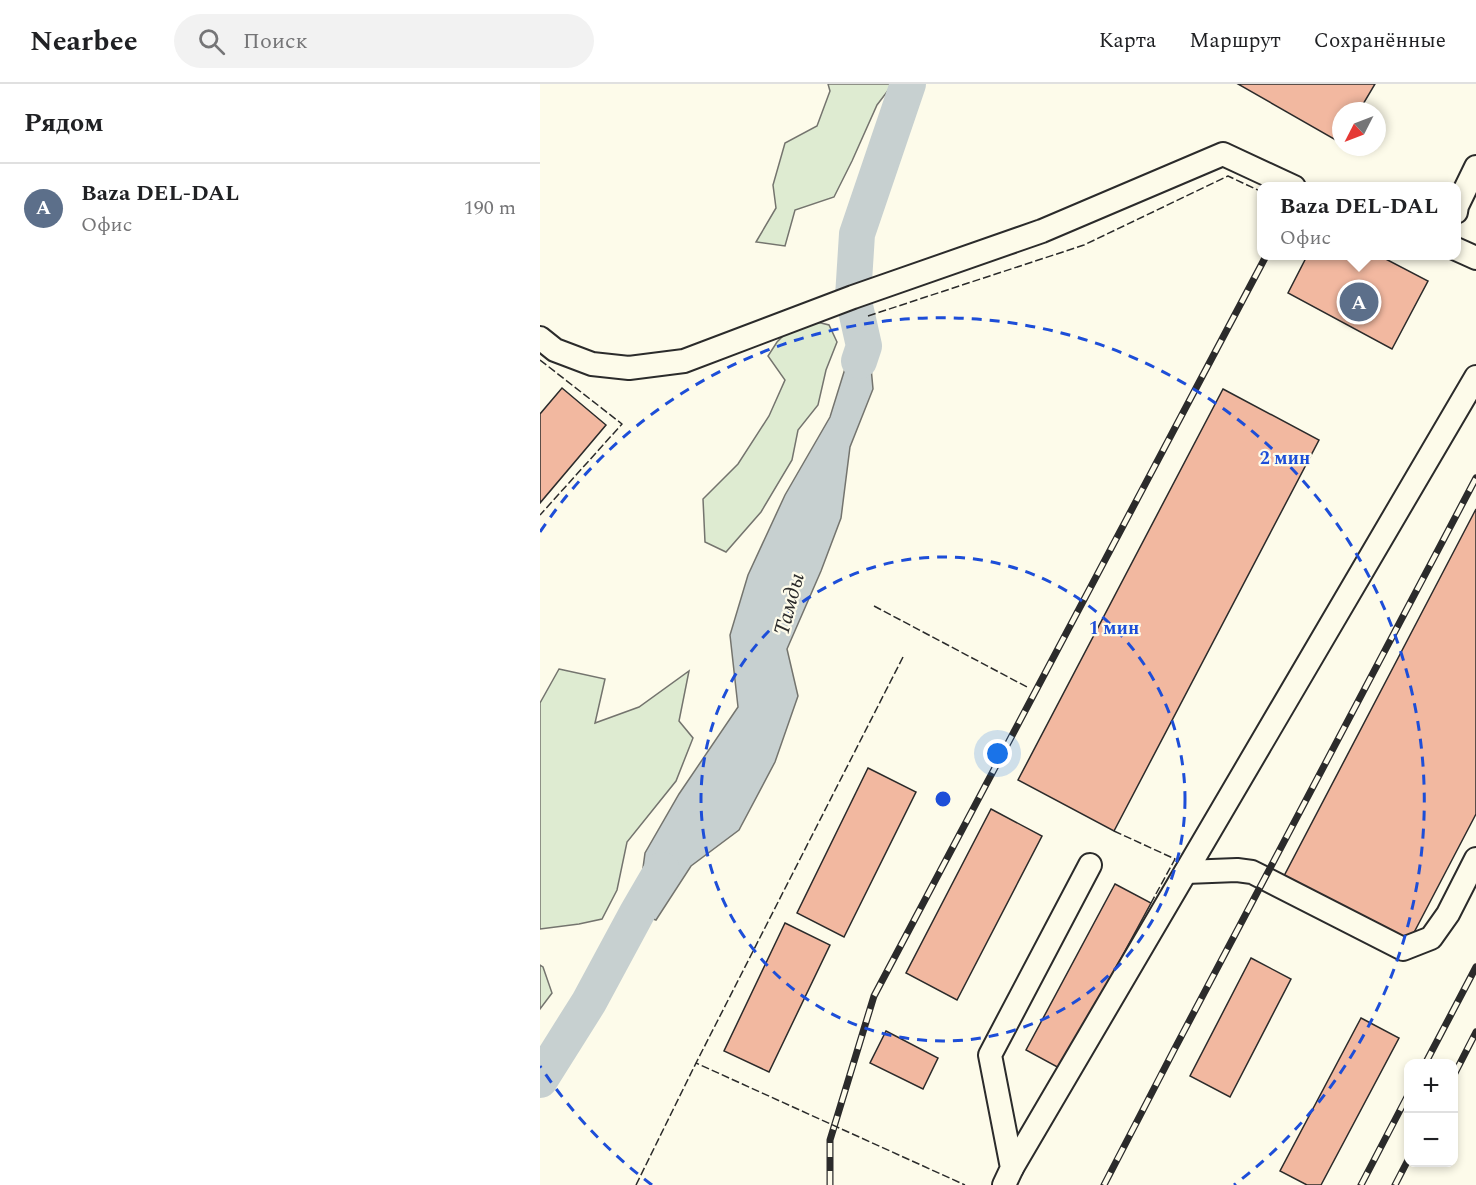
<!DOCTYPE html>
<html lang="ru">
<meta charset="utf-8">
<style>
:root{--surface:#fff;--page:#f2f2f2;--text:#202124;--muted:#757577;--line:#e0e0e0;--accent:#b45309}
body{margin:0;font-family:Spectral,serif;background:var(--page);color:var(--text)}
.controls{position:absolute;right:18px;bottom:18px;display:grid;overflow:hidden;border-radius:12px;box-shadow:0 3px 9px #0003}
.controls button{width:54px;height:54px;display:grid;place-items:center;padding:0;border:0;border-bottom:2px solid var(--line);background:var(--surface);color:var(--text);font:30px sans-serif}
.compass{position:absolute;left:792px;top:18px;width:54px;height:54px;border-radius:50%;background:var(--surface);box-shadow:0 3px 9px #0003;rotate:228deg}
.you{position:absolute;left:458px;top:670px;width:21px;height:21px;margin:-15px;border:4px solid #fff;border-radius:50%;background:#1a73e8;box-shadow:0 0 0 9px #1a73e833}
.badge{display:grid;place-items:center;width:39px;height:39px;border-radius:50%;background:var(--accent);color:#fff;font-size:20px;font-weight:700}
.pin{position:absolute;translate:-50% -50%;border:3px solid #fff;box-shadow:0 2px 6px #0006}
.popup{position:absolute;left:717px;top:98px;width:204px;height:78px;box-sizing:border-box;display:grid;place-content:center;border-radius:12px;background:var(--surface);filter:drop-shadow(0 2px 4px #0005);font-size:20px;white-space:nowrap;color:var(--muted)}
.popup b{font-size:22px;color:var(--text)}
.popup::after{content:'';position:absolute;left:50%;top:100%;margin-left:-12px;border:12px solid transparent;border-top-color:var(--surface)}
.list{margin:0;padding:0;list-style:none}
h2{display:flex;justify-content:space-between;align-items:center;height:78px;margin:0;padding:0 24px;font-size:26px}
h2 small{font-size:20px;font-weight:400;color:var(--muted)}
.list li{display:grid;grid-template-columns:39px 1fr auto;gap:18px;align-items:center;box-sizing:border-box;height:90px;padding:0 24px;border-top:2px solid var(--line)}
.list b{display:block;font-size:22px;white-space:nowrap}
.list p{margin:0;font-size:20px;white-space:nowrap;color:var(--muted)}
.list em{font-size:20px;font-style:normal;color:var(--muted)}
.icon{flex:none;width:33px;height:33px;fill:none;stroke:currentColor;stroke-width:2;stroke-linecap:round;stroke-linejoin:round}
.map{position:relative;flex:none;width:936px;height:1101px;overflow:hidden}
header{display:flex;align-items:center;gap:36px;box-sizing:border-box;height:84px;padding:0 30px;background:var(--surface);border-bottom:2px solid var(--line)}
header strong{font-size:28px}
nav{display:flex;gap:33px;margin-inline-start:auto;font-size:21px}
.search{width:420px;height:54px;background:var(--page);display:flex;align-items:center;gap:15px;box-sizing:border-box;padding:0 21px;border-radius:33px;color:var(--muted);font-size:22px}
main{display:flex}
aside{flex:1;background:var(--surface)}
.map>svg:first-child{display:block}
.green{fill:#deebd1;stroke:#74746e;stroke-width:1.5}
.water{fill:#c7d0d0;stroke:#74746e;stroke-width:1.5}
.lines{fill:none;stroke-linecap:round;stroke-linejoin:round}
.river{stroke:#c7d0d0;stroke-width:36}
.building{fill:#f2b8a0;stroke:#2b2b2b;stroke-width:1.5}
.minor-casing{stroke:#2b2b2b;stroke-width:26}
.minor{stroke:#fdfbea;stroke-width:22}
.rail-casing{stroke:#2b2b2b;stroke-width:7}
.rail{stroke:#fdfbea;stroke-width:4.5;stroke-dasharray:14;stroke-linecap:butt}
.fence{stroke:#2b2b2b;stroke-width:1.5;stroke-dasharray:8 3;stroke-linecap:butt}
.ring{fill:none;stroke:#1d4ed8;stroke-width:3;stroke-dasharray:10 8}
.labels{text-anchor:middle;stroke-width:4.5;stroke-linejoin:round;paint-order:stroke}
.water-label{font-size:22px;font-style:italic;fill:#2b2b2b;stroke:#fdfbea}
.centre{fill:#1d4ed8;stroke:#fdfbea;stroke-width:3}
.ring-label{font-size:18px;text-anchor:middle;font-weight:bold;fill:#1d4ed8;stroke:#fdfbea;stroke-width:4.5;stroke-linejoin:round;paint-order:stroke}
</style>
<header>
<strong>Nearbee</strong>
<div class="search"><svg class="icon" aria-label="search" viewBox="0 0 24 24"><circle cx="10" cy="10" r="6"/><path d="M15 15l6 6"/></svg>Поиск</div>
<nav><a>Карта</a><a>Маршрут</a><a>Сохранённые</a></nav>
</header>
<main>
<aside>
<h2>Рядом<small></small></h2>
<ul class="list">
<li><span class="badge" style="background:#5c6f8a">A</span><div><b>Baza DEL-DAL</b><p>Офис</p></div><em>190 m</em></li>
</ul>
</aside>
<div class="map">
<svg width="936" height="1101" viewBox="0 0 936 1101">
<rect width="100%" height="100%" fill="#fdfbea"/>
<g class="green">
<polygon points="288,0 353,0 337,21 312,77 294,113 255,126 245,162 216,158 236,124 233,101 245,59 277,42 290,7"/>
<polygon points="261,234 289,241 297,258 286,286 278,321 258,346 252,376 221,428 186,468 165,458 163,415 198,380 229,332 245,296 228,272 237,258"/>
<polygon points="19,585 65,595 55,639 99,623 149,587 139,637 153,654 136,697 87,758 77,806 62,835 39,840 0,845 0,619"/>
<polygon points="0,881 3,883 12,909 0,925"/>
</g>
<polygon class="water" points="317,231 328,251 333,305 310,363 301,434 281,487 247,565 258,612 235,678 199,746 151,782 116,836 97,829 105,769 139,710 198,623 190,551 208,491 245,411 290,333 308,275"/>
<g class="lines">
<g class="river">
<polyline points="319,277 324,262 313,213 317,150 368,0"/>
<polyline points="0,996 49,918 97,829 122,786"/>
</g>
</g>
<g class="building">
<polygon points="698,0 835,0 819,27 801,27 801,59"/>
<polygon points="767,172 840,172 888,197 852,265 748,209"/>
<polygon points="22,304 66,341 0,419 0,330"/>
<polygon points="683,305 779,356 574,747 478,696"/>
<polygon points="936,425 936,730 869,858 744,792"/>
<polygon points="328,684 376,708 304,853 257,829"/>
<polygon points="451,725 502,752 417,916 366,889"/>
<polygon points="575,800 611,819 521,985 486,966"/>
<polygon points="245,839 290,861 229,988 184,967"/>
<polygon points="711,874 751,895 690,1013 650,992"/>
<polygon points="821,934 859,954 781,1101 767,1101 740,1087"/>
<polygon points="346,947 398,974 383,1005 330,979"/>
</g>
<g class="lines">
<g class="minor-casing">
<g id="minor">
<polyline points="916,128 917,122 936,83"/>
<polyline points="916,165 936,174"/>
<polyline points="0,254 15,266 52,280 89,284 144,277 313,213 502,147 683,70 754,103"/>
<polyline points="646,788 697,786 712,788 863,865 891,854 908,830 936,775"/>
<polyline points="472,1084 936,293"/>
<polyline points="464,1101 472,1084 450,971 550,781"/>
</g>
</g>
<use href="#minor" class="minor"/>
<g class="rail-casing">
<g id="rail">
<polyline points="885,980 936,883"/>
<polyline points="914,991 936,948"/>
<polyline points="290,1101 290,1056 334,912 726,172"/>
<polyline points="564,1101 634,966 936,394"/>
<polyline points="821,1101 868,1011"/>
<polyline points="855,1101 868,1076"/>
</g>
</g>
<use href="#rail" class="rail"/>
<g class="fence">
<polyline points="328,232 544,161 688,92 722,108"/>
<polyline points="0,276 82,340 0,431"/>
<polyline points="334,522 487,603"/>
<polyline points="363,573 156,979 425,1101"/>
<polyline points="574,747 635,775 611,819"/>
<polyline points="96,1101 156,979"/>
</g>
</g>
<g class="ring">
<circle cx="403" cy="715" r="242"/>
<path d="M112 1101A483 483 0 0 1 0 982M0 448A483 483 0 1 1 694 1101"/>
</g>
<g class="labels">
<g class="water-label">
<text transform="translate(248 520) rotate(-75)" y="8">Тамды</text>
</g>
</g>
<circle cx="403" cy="715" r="9" class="centre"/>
<g class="ring-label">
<text x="745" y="380">2 мин</text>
<text x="574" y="550">1 мин</text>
</g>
</svg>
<div class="controls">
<button>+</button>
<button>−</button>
</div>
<svg class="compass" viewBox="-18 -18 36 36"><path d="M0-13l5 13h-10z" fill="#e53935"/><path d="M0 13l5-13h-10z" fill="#757577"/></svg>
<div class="you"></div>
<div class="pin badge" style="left:819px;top:218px;background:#5c6f8a">A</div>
<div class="popup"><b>Baza DEL-DAL</b>Офис</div>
</div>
</main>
